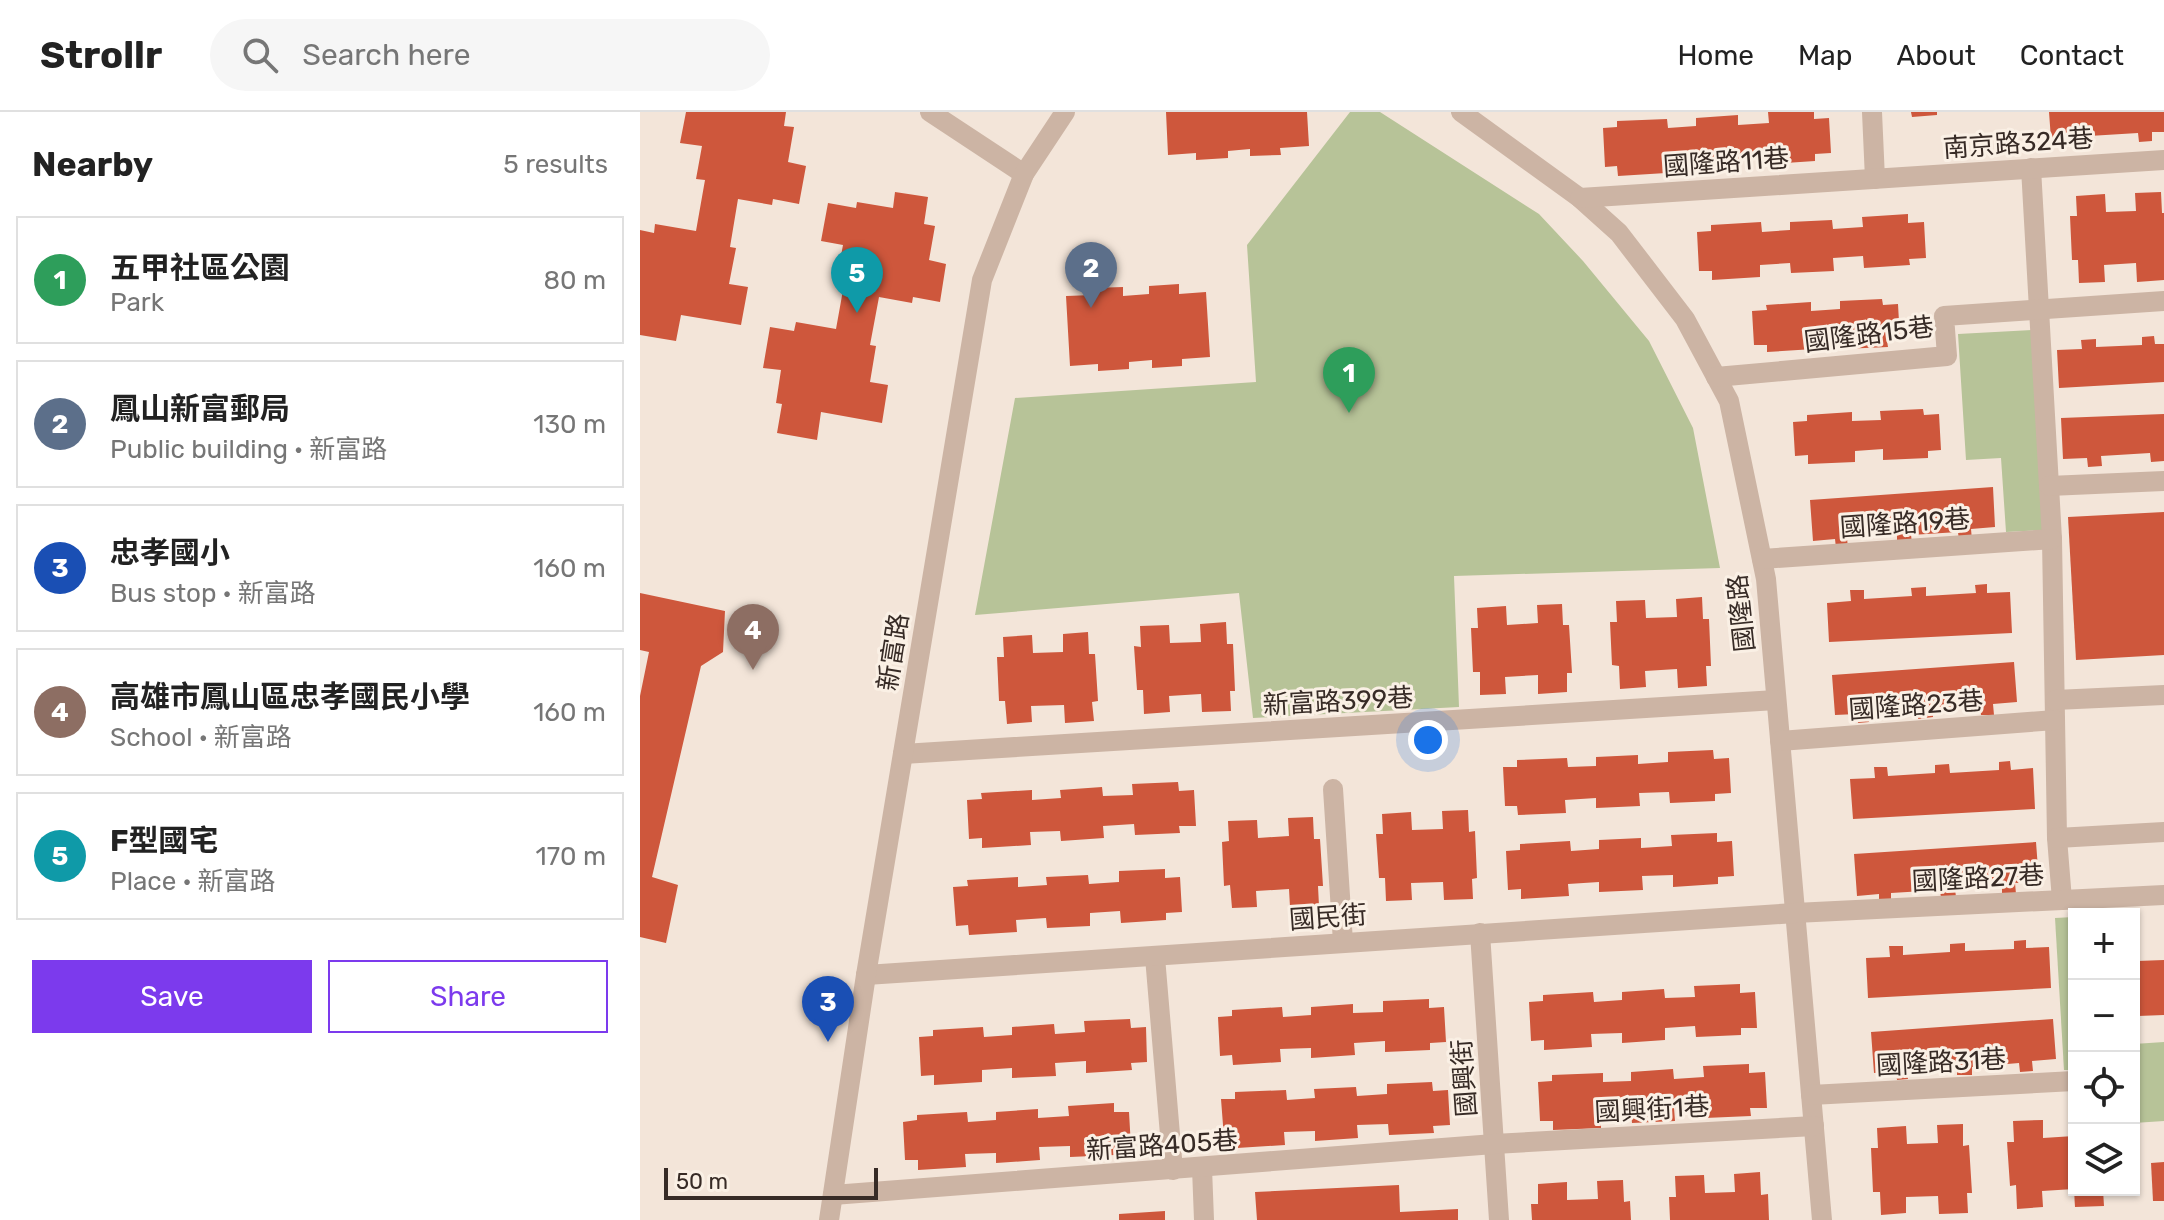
<!DOCTYPE html>
<meta charset="utf-8">
<style>
:root{--surface:#fff;--page:#f6f6f6;--text:#222;--muted:#767676;--line:#e0e0e0;--accent:#7c3aed}
body{margin:0;font-family:Rubik,"Noto Sans TC",sans-serif;background:var(--page);color:var(--text)}
.controls{position:absolute;right:24px;bottom:24px;display:grid;overflow:hidden;border-radius:0px;box-shadow:0 2px 6px #0004}
.controls button{width:72px;height:72px;display:grid;place-items:center;padding:0;border:0;border-bottom:2px solid var(--line);background:var(--surface);color:var(--text);font:40px sans-serif}
.scale{position:absolute;left:24px;bottom:20px;width:214px;box-sizing:border-box;padding-left:8px;border:4px solid #372b26;border-top:0;font-size:22px;line-height:28px;white-space:nowrap;color:#372b26;-webkit-text-stroke:6px #faf0e5;paint-order:stroke}
.you{position:absolute;left:788px;top:628px;width:28px;height:28px;margin:-20px;border:6px solid #fff;border-radius:50%;background:#1a73e8;box-shadow:0 0 0 12px #1a73e833}
.badge{display:grid;place-items:center;width:52px;height:52px;border-radius:50%;background:var(--accent);color:#fff;font-size:26px;font-weight:700}
.pin{position:absolute;translate:-50% -66px;filter:drop-shadow(0 2px 4px #0008)}
.pin::after{content:'';position:absolute;top:42px;width:28px;height:24px;background:inherit;clip-path:polygon(0 0,100% 0,50% 100%)}
.list{margin:0;padding:0;list-style:none}
h2{display:flex;justify-content:space-between;align-items:center;height:104px;margin:0;padding:0 32px;font-size:34px}
h2 small{font-size:26px;font-weight:400;color:var(--muted)}
.list li{display:grid;grid-template-columns:52px 1fr auto;gap:24px;align-items:center;box-sizing:border-box;height:128px;margin:0 16px 16px;padding:0 16px;border:2px solid var(--line);border-radius:0px}
.list b{display:block;font-size:30px;white-space:nowrap}
.list p{margin:0;font-size:26px;white-space:nowrap;color:var(--muted)}
.list em{font-size:26px;font-style:normal;color:var(--muted)}
.actions{display:flex;gap:16px;padding:24px 32px}
.actions a{flex:1;padding:18px 0;border:2px solid var(--accent);border-radius:0px;text-align:center;font-size:28px;color:var(--accent)}
.actions .main{background:var(--accent);color:#fff}
.icon{flex:none;width:44px;height:44px;fill:none;stroke:currentColor;stroke-width:2;stroke-linecap:round;stroke-linejoin:round}
.map{position:relative;flex:none;width:1524px;height:1108px;overflow:hidden}
header{display:flex;align-items:center;gap:48px;box-sizing:border-box;height:112px;padding:0 40px;background:var(--surface);border-bottom:2px solid var(--line)}
header strong{font-size:38px}
nav{display:flex;gap:44px;margin-inline-start:auto;font-size:28px}
.search{width:560px;height:72px;background:var(--page);display:flex;align-items:center;gap:20px;box-sizing:border-box;padding:0 28px;border-radius:44px;color:var(--muted);font-size:30px}
main{display:flex}
aside{flex:1;background:var(--surface)}
.map>svg:first-child{display:block}
.green{fill:#b7c398}
.building{fill:#ce573c}
.lines{fill:none;stroke-linecap:round;stroke-linejoin:round}
.street{stroke:#ccb4a4;stroke-width:20}
.labels{text-anchor:middle;stroke-width:6;stroke-linejoin:round;paint-order:stroke}
.street-label{font-size:26px;fill:#372b26;stroke:#faf0e5}
</style>
<header>
<strong>Strollr</strong>
<div class="search"><svg class="icon" aria-label="search" viewBox="0 0 24 24"><circle cx="10" cy="10" r="6"/><path d="M15 15l6 6"/></svg>Search here</div>
<nav><a>Home</a><a>Map</a><a>About</a><a>Contact</a></nav>
</header>
<main>
<aside>
<h2>Nearby<small>5 results</small></h2>
<ul class="list">
<li><span class="badge" style="background:#2e9e5b">1</span><div><b>五甲社區公園</b><p>Park</p></div><em>80 m</em></li>
<li><span class="badge" style="background:#5c6f8a">2</span><div><b>鳳山新富郵局</b><p>Public building · 新富路</p></div><em>130 m</em></li>
<li><span class="badge" style="background:#1a4fb4">3</span><div><b>忠孝國小</b><p>Bus stop · 新富路</p></div><em>160 m</em></li>
<li><span class="badge" style="background:#8d6e63">4</span><div><b>高雄市鳳山區忠孝國民小學</b><p>School · 新富路</p></div><em>160 m</em></li>
<li><span class="badge" style="background:#0f9aa8">5</span><div><b>F型國宅</b><p>Place · 新富路</p></div><em>170 m</em></li>
</ul>
<div class="actions"><a class="main">Save</a><a>Share</a></div>
</aside>
<div class="map">
<svg width="1524" height="1108" viewBox="0 0 1524 1108">
<rect width="100%" height="100%" fill="#f3e5d9"/>
<g class="green">
<polygon points="710,0 740,0 899,102 943,149 1009,229 1053,316 1080,456 814,464 819,595 613,606 599,481 335,503 375,286 616,270 607,133"/>
<polygon points="1392,218 1404,418 1366,420 1361,346 1326,348 1318,222"/>
<polygon points="1434,805 1434,958 1424,958 1415,806"/>
<polygon points="1524,930 1524,1009 1494,1011 1494,932"/>
</g>
<g class="building">
<polygon points="46,0 146,0 144,14 154,15 148,50 166,54 159,92 133,87 132,93 98,87 90,135 96,136 89,172 108,175 101,213 41,203 36,229 0,223 0,118 14,121 15,112 56,119 65,68 56,67 62,34 40,31"/>
<polygon points="526,0 667,0 669,34 640,36 641,43 610,44 610,37 588,39 588,46 556,48 556,41 528,43"/>
<polygon points="1128,0 1174,0 1174,7 1189,6 1191,41 1175,42 1175,49 1130,52 1129,40 1099,42 1100,55 1056,57 1056,47 1025,49 1026,61 978,64 977,54 965,55 963,16 977,15 977,9 1027,7 1028,16 1056,14 1056,6 1098,3 1098,13 1129,11"/>
<polygon points="1271,0 1297,0 1297,3 1272,5"/>
<polygon points="1409,0 1524,0 1524,20 1512,20 1512,29 1499,30 1498,21 1449,24 1450,34 1435,35 1435,25 1411,27"/>
<polygon points="255,80 288,85 284,112 295,114 289,148 306,152 300,190 273,185 272,191 239,185 230,233 236,234 230,270 248,273 242,311 181,300 177,328 137,321 142,292 136,291 141,258 123,256 130,215 154,219 156,210 196,217 205,167 197,165 203,133 181,129 188,91 216,96 217,90 253,96"/>
<polygon points="1521,80 1522,101 1524,101 1524,168 1497,170 1496,151 1464,153 1465,170 1439,171 1438,148 1432,148 1430,104 1437,104 1436,84 1465,82 1466,100 1496,99 1495,81"/>
<polygon points="1268,102 1268,111 1284,110 1286,146 1269,147 1270,153 1224,156 1223,144 1193,146 1194,159 1151,161 1150,151 1120,153 1120,165 1072,168 1072,159 1059,159 1057,120 1071,119 1071,113 1121,110 1122,120 1150,118 1150,110 1192,108 1193,117 1223,115 1222,105"/>
<polygon points="539,172 539,182 566,180 570,245 542,247 542,254 512,256 512,248 489,250 489,257 458,259 458,252 430,254 426,184 453,183 453,176 483,175 483,184 509,182 509,174"/>
<polygon points="1242,187 1243,193 1258,192 1260,228 1247,229 1248,235 1202,237 1202,227 1174,228 1174,237 1127,240 1127,233 1114,233 1112,199 1127,198 1126,193 1171,190 1171,199 1200,197 1200,189"/>
<polygon points="1514,224 1515,232 1524,232 1524,270 1419,276 1417,238 1442,237 1441,228 1456,227 1456,235 1502,233 1502,225"/>
<polygon points="1283,297 1284,303 1299,302 1301,338 1288,339 1288,346 1243,348 1243,337 1215,339 1215,350 1168,352 1168,343 1155,344 1153,310 1167,309 1167,303 1212,300 1212,309 1241,308 1240,299"/>
<polygon points="1524,302 1524,349 1511,350 1510,341 1461,344 1462,354 1448,355 1447,346 1423,347 1421,306"/>
<polygon points="1353,375 1355,415 1331,417 1332,428 1319,429 1318,420 1271,423 1272,431 1257,431 1257,423 1207,427 1208,435 1196,436 1195,427 1173,429 1170,388"/>
<polygon points="1524,400 1524,543 1436,548 1428,405"/>
<polygon points="1347,472 1347,481 1370,480 1372,521 1189,530 1187,491 1211,489 1210,478 1224,478 1224,487 1272,484 1271,476 1286,475 1286,484 1336,481 1335,473"/>
<polygon points="0,481 85,499 83,540 61,554 12,765 38,773 26,831 0,825 0,584 9,540 0,538"/>
<polygon points="1062,485 1063,507 1069,507 1071,554 1066,554 1067,574 1038,576 1037,557 1005,559 1006,575 980,577 979,554 972,553 970,510 977,510 976,489 1005,488 1006,506 1037,505 1036,487"/>
<polygon points="922,492 923,513 929,513 932,561 927,561 927,580 898,582 898,563 865,565 866,582 840,583 840,560 833,560 831,516 838,516 837,496 866,494 867,513 898,511 897,493"/>
<polygon points="586,510 587,532 593,532 595,579 590,579 591,599 562,600 561,582 529,584 530,600 504,602 503,578 497,578 494,534 501,535 500,514 529,513 530,531 561,530 560,512"/>
<polygon points="448,520 449,542 455,542 458,589 452,590 454,609 425,611 424,593 391,594 392,610 367,612 365,589 359,589 357,545 364,545 363,525 392,523 393,541 423,540 423,522"/>
<polygon points="1374,550 1377,590 1353,592 1354,603 1341,603 1340,594 1293,597 1293,605 1278,607 1278,598 1229,602 1229,610 1218,611 1217,602 1195,603 1192,563"/>
<polygon points="1073,638 1074,647 1089,646 1091,681 1075,682 1075,689 1030,691 1029,680 999,681 1000,694 956,696 956,686 925,688 926,701 878,703 877,694 865,694 863,655 877,655 877,648 927,646 928,655 956,654 956,645 998,643 998,652 1028,650 1028,640"/>
<polygon points="1370,649 1371,658 1393,656 1395,697 1213,707 1210,667 1235,666 1234,655 1247,655 1248,664 1295,661 1295,653 1309,652 1310,661 1359,658 1359,650"/>
<polygon points="538,670 539,679 554,678 556,714 539,714 540,721 495,723 494,712 463,714 464,726 421,729 420,719 390,720 391,733 342,736 342,726 329,727 327,688 342,687 341,681 392,678 392,688 421,686 420,678 462,675 463,684 493,683 492,672"/>
<polygon points="828,698 829,720 835,719 837,766 832,767 833,787 804,788 803,770 771,771 772,788 746,789 745,766 739,766 736,722 743,722 742,702 771,700 772,718 803,717 802,699"/>
<polygon points="673,705 674,727 680,727 683,774 678,774 679,794 650,795 649,777 616,779 617,795 592,796 590,773 584,774 582,730 589,729 588,709 617,708 618,726 649,724 648,706"/>
<polygon points="1077,721 1077,730 1092,729 1094,764 1078,765 1078,772 1033,775 1033,763 1002,764 1003,778 959,780 959,770 928,772 929,784 881,787 881,777 868,778 866,739 880,738 880,732 930,729 931,739 959,737 959,728 1001,726 1001,736 1032,734 1031,723"/>
<polygon points="1396,730 1399,770 1375,771 1376,782 1362,783 1362,774 1315,777 1316,785 1301,786 1300,778 1251,781 1251,790 1239,790 1239,782 1217,784 1214,742"/>
<polygon points="525,757 525,766 540,765 542,800 526,801 526,808 481,811 480,799 450,801 450,814 407,816 406,806 376,808 377,820 329,823 328,813 316,814 313,775 328,774 327,768 378,765 378,775 407,773 406,765 448,763 449,772 479,770 479,759"/>
<polygon points="1386,828 1386,836 1409,835 1411,876 1228,886 1226,846 1250,845 1249,834 1263,834 1263,843 1310,840 1310,832 1325,831 1325,839 1374,837 1374,829"/>
<polygon points="1524,848 1524,903 1498,904 1498,895 1494,895 1494,856 1497,855 1497,849"/>
<polygon points="1100,872 1100,881 1115,880 1117,916 1101,916 1101,923 1056,925 1055,914 1025,916 1025,928 982,931 982,921 951,922 952,935 904,938 904,928 891,929 889,890 903,889 903,883 953,880 954,890 982,888 982,880 1024,877 1025,886 1055,885 1054,874"/>
<polygon points="789,887 789,896 804,895 806,930 790,931 790,938 745,940 745,929 714,931 715,943 671,946 671,936 640,937 641,950 593,953 592,943 580,944 578,905 592,904 592,898 642,895 643,905 671,903 671,895 713,892 713,901 743,900 743,889"/>
<polygon points="490,907 491,916 506,915 507,950 491,951 492,958 446,961 446,949 415,951 416,964 372,966 372,956 342,958 342,970 294,973 294,963 281,964 279,925 293,924 293,918 343,915 344,925 372,923 372,915 414,912 415,922 445,920 444,909"/>
<polygon points="1413,907 1416,947 1392,949 1393,959 1380,960 1379,951 1332,955 1332,963 1317,963 1317,955 1267,958 1268,967 1257,968 1256,959 1234,961 1231,920"/>
<polygon points="1109,952 1109,961 1125,960 1127,996 1110,996 1111,1004 1065,1006 1064,994 1034,996 1035,1009 992,1011 991,1001 961,1003 961,1016 913,1018 913,1009 900,1009 898,970 912,969 912,963 963,961 963,970 991,969 991,960 1033,957 1034,967 1064,965 1063,954"/>
<polygon points="792,970 793,979 808,978 810,1013 793,1014 794,1021 749,1023 748,1012 717,1013 718,1026 675,1029 675,1019 644,1020 645,1033 597,1036 596,1026 584,1026 581,987 595,987 595,980 646,978 647,988 675,986 674,977 716,975 717,984 747,982 747,972"/>
<polygon points="474,991 474,1000 489,1000 491,1035 475,1036 475,1043 430,1045 430,1034 399,1035 400,1048 356,1051 356,1041 325,1042 326,1055 278,1058 278,1048 265,1048 263,1010 277,1008 277,1003 327,1000 328,1010 356,1008 356,1000 398,997 398,1006 429,1004 428,994"/>
<polygon points="1403,1008 1403,1026 1434,1024 1434,1077 1402,1079 1403,1095 1377,1097 1376,1073 1370,1074 1367,1030 1374,1030 1373,1009"/>
<polygon points="1323,1012 1323,1034 1329,1033 1332,1081 1327,1081 1328,1101 1299,1102 1298,1084 1266,1085 1266,1101 1241,1103 1240,1080 1233,1080 1231,1036 1238,1036 1237,1016 1266,1014 1267,1032 1298,1031 1297,1013"/>
<polygon points="1524,1050 1524,1089 1513,1089 1511,1051"/>
<polygon points="1120,1060 1121,1083 1128,1082 1129,1108 1030,1108 1029,1085 1036,1085 1035,1064 1064,1063 1065,1081 1095,1080 1094,1062"/>
<polygon points="983,1068 984,1090 990,1089 991,1108 892,1108 891,1092 898,1092 898,1072 927,1070 927,1088 958,1087 957,1069"/>
<polygon points="759,1073 760,1100 818,1097 818,1108 617,1108 615,1080"/>
<polygon points="1434,1078 1463,1078 1464,1094 1435,1095"/>
<polygon points="525,1099 525,1108 479,1108 479,1102"/>
</g>
<g class="lines">
<g class="street">
<polyline points="290,0 384,62"/>
<polyline points="821,0 940,86 979,121 1045,207 1089,289 1126,467 1182,1108"/>
<polyline points="1232,0 1235,67"/>
<polyline points="1391,56 1412,427 1417,726 1422,788"/>
<polyline points="940,86 1524,48"/>
<polyline points="1076,265 1307,244 1304,204 1524,189"/>
<polyline points="1409,374 1524,369"/>
<polyline points="1122,447 1412,427"/>
<polyline points="1415,588 1524,583"/>
<polyline points="1140,629 1415,608"/>
<polyline points="263,642 1136,588"/>
<polyline points="693,677 703,830"/>
<polyline points="1417,726 1524,720"/>
<polyline points="840,821 859,1108"/>
<polyline points="515,845 533,1058"/>
<polyline points="226,863 1155,801 1524,783"/>
<polyline points="1171,983 1434,969"/>
<polyline points="562,1056 564,1108"/>
<polyline points="193,1083 854,1032 1174,1014"/>
<polyline points="189,1108 226,863 342,168 384,62 425,0"/>
</g>
</g>
<g class="labels">
<g class="street-label">
<text transform="translate(1378 31) rotate(-4)" y="9">南京路324巷</text>
<text transform="translate(1086 50) rotate(-4)" y="9">國隆路11巷</text>
<text transform="translate(1229 222) rotate(-7)" y="9">國隆路15巷</text>
<text transform="translate(1265 411) rotate(-4)" y="9">國隆路19巷</text>
<text transform="translate(1101 501) rotate(-96)" y="9">國隆路</text>
<text transform="translate(253 540) rotate(-81)" y="9">新富路</text>
<text transform="translate(698 589) rotate(-3)" y="9">新富路399巷</text>
<text transform="translate(1276 593) rotate(-4)" y="9">國隆路23巷</text>
<text transform="translate(1338 766) rotate(-3)" y="9">國隆路27巷</text>
<text transform="translate(688 805) rotate(-4)" y="9">國民街</text>
<text transform="translate(1301 950) rotate(-3)" y="9">國隆路31巷</text>
<text transform="translate(824 966) rotate(-94)" y="9">國興街</text>
<text transform="translate(1012 997) rotate(-3)" y="9">國興街1巷</text>
<text transform="translate(522 1033) rotate(-4)" y="9">新富路405巷</text>
</g>
</g>
</svg>
<div class="controls">
<button>+</button>
<button>−</button>
<button><svg class="icon" aria-label="locate" viewBox="0 0 24 24"><circle cx="12" cy="12" r="6"/><path d="M12 2v4M12 18v4M2 12h4M18 12h4"/></svg></button>
<button><svg class="icon" aria-label="layers" viewBox="0 0 24 24"><path d="M12 4l9 5-9 5-9-5zM3 14l9 5 9-5"/></svg></button>
</div>
<div class="scale">50 m</div>
<div class="you"></div>
<div class="pin badge" style="left:709px;top:301px;background:#2e9e5b">1</div>
<div class="pin badge" style="left:451px;top:196px;background:#5c6f8a">2</div>
<div class="pin badge" style="left:188px;top:930px;background:#1a4fb4">3</div>
<div class="pin badge" style="left:113px;top:558px;background:#8d6e63">4</div>
<div class="pin badge" style="left:217px;top:201px;background:#0f9aa8">5</div>
</div>
</main>
